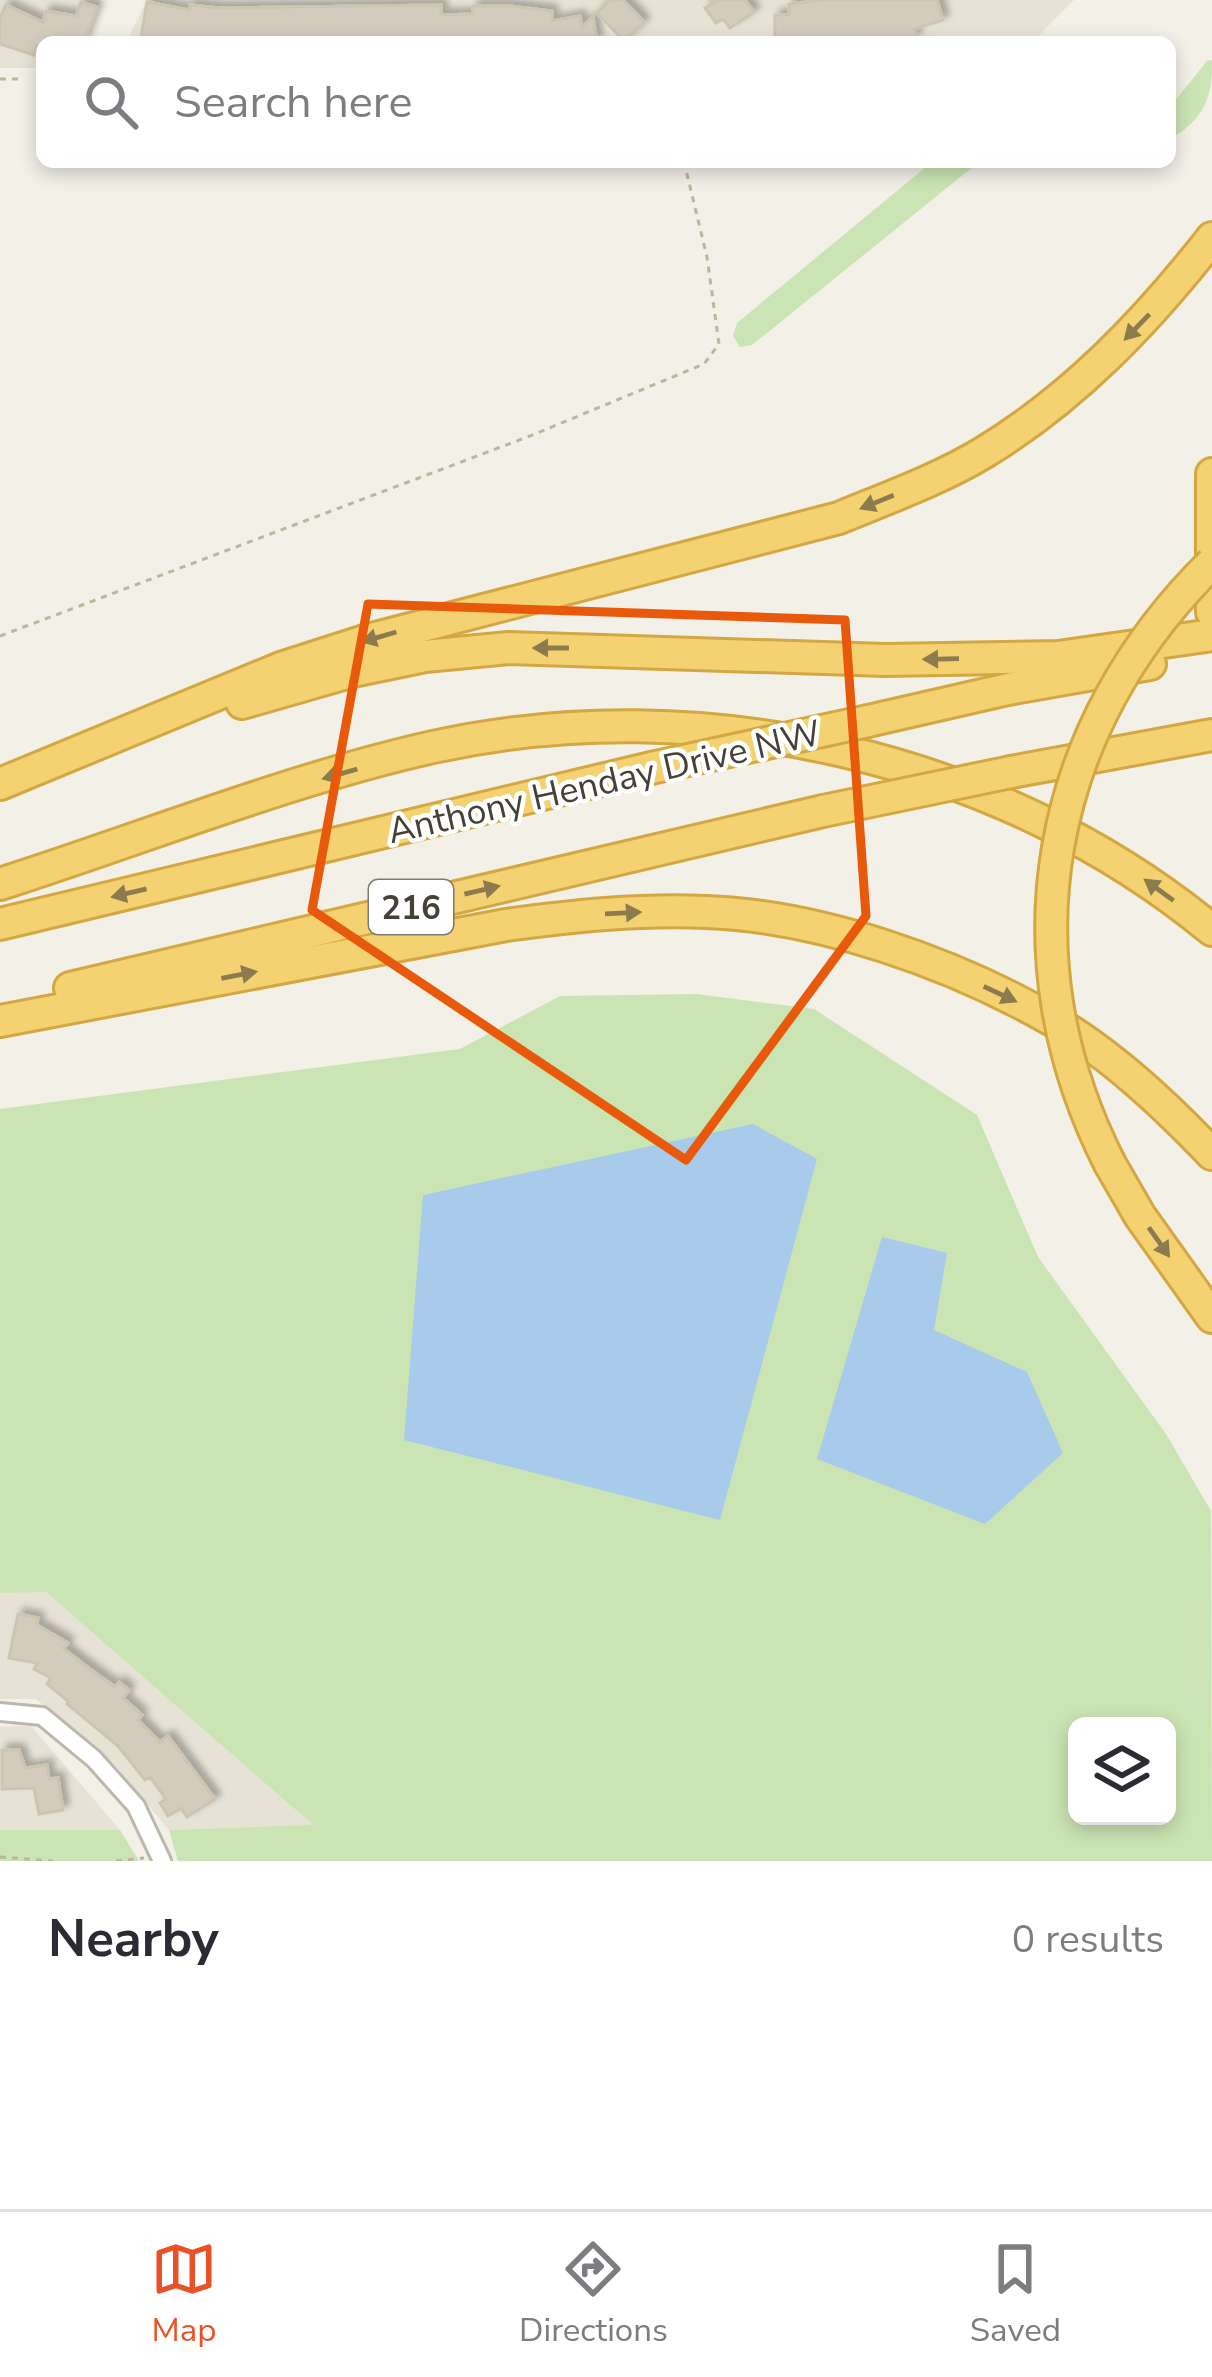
<!DOCTYPE html>
<style>
:root{--surface:#fff;--page:#f7f7f7;--text:#2b2b33;--muted:#7c7c81;--line:#e1e1e2;--accent:#eb5126}
body{margin:0;font-family:"Nunito Sans",sans-serif;background:var(--page);color:var(--text)}
.controls{position:absolute;right:36px;bottom:36px;display:grid;overflow:hidden;border-radius:18px;box-shadow:0 6px 18px #0003}
.controls button{width:108px;height:108px;display:grid;place-items:center;padding:0;border:0;border-bottom:3px solid var(--line);background:var(--surface);color:var(--text);font:60px sans-serif}
.list{margin:0;padding:0;list-style:none}
h2{display:flex;justify-content:space-between;align-items:center;height:156px;margin:0;padding:0 48px;font-size:51px}
h2 small{font-size:39px;font-weight:400;color:var(--muted)}
.icon{flex:none;width:66px;height:66px;fill:none;stroke:currentColor;stroke-width:2;stroke-linecap:round;stroke-linejoin:round}
.map{position:relative;flex:none;width:1212px;height:1861px;overflow:hidden}
.search{position:absolute;background:var(--surface);box-shadow:0 6px 18px #0003;left:36px;right:36px;top:36px;height:132px;display:flex;align-items:center;gap:30px;box-sizing:border-box;padding:0 42px;border-radius:18px;color:var(--muted);font-size:45px}
.sheet{height:348px;background:var(--surface)}
nav{display:flex;justify-content:space-around;align-items:center;box-sizing:border-box;height:168px;border-top:3px solid var(--line);background:var(--surface);font-size:33px;color:var(--muted)}
nav a{display:grid;justify-items:center;gap:6px}
nav .on{color:var(--accent)}
.map>svg:first-child{display:block}
.residential{fill:#e6e2d6}
.green{fill:#cae4b3;fill-rule:evenodd}
.water{fill:#a8cbeb}
.building{fill:#d3ccbe;stroke:#cec5b1;stroke-width:3;filter:url(#shadow)}
.lines{fill:none;stroke-linecap:round;stroke-linejoin:round}
.street-casing{stroke:#bdb8ab;stroke-width:22}
.highway-casing{stroke:#d3a741;stroke-width:36}
.path{stroke:#beb59d;stroke-width:3;stroke-dasharray:6 6;stroke-linecap:butt}
.street{stroke:#fff;stroke-width:16}
.highway{stroke:#f4d271;stroke-width:30}
.highway-bridge-casing{stroke:#d3a741;stroke-width:36;stroke-linecap:butt}
.highway-bridge{stroke:#f4d271;stroke-width:30}
.oneway{fill:#8b7b4e}
.marked{fill:none;stroke:#e8590c;stroke-width:9;stroke-linejoin:round}
.labels{text-anchor:middle;stroke-width:9;stroke-linejoin:round;paint-order:stroke}
.shield{fill:#fff;stroke:#7d7a73;stroke-width:3}
.shield-label{font-size:33px;font-weight:bold;fill:#454137}
.street-label{font-size:36px;fill:#454137;stroke:#fff}
</style>
<div class="map">
<svg width="1212" height="1861" viewBox="0 0 1212 1861">
<defs>
<filter id="shadow"><feDropShadow dx="5.5" dy="-5.5" stdDeviation="3" flood-color="#0004"/></filter>
</defs>
<rect width="100%" height="100%" fill="#f2f0e7"/>
<g class="residential">
<polygon points="0,0 101,0 87,42 42,42 42,68 0,68"/>
<polygon points="147,0 1074,0 1032,42 126,42"/>
<polygon points="46,1591 314,1826 169,1830 113,1763 36,1699 0,1699 0,1593"/>
<polygon points="31,1726 120,1830 0,1830 0,1727"/>
</g>
<g class="green">
<path d="M1212 60C1212 99 1205 118 1170 139V107L1207 61Z"/>
<polygon points="932,162 979,162 752,345 740,347 733,336 737,323"/>
<path d="M696 994 814 1009 977 1115 1038 1257 1166 1434 1211 1511 1212 1861H178L169 1830 313 1825 46 1592 0 1593V1109L460 1049 560 996ZM1077 1726H1167V1816H1077Z"/>
<polygon points="0,1830 120,1830 139,1861 0,1861"/>
</g>
<g class="water">
<polygon points="753,1124 817,1159 720,1520 404,1440 423,1195"/>
<polygon points="882,1237 947,1253 934,1330 1027,1372 1063,1453 985,1524 817,1459"/>
</g>
<g class="building">
<polygon points="610,0 623,0 644,22 624,41 597,13"/>
<polygon points="718,0 745,0 754,12 730,28 723,19 716,23 705,8"/>
<polygon points="937,0 943,20 914,29 916,38 869,42 868,37 805,37 805,42 775,42 775,15 789,15 789,4 824,0"/>
<polygon points="81,2 97,7 84,42 50,39 42,46 37,45 34,55 0,44 0,17 6,5 43,22 46,11 76,16"/>
<polygon points="147,2 189,10 190,5 219,8 441,5 441,15 473,14 473,6 510,6 552,11 552,21 580,16 582,27 593,17 597,42 522,38 522,42 154,42 141,38"/>
<polygon points="18,1614 38,1618 37,1625 68,1643 64,1649 90,1669 115,1687 119,1682 129,1690 123,1698 142,1715 138,1720 160,1742 168,1736 215,1799 187,1817 181,1808 168,1816 160,1803 166,1799 150,1777 145,1780 118,1746 67,1704 69,1702 47,1684 51,1678 34,1669 37,1663 9,1658"/>
<polygon points="2,1750 19,1750 25,1768 47,1765 49,1779 58,1778 63,1810 39,1814 34,1788 2,1789"/>
</g>
<g class="lines">
<g class="street-casing">
<polyline id="street" points="0,1712 42,1716 94,1759 136,1806 162,1861"/>
</g>
<g class="highway-casing">
<g id="highway">
<polyline points="1212,474 1212,612"/>
<polyline points="242,703 357,670 425,656 509,648 885,660 1058,657 1212,635"/>
<polyline points="868,721 1008,689 1150,664"/>
<polyline points="1011,772 1212,735"/>
<path d="M0 784 281 668 368 640 839 518C887 498 938 480 983 453 1074 398 1147 321 1212 238"/>
<path d="M0 884C141 839 290 779 433 747 699 688 1002 756 1212 930"/>
<polyline points="0,924 651,768"/>
<polyline points="70,988 823,811"/>
<path d="M0 1021 506 925C572 916 639 909 706 912 820 916 953 963 1052 1020 1111 1054 1165 1105 1212 1154"/>
<polyline points="1110,1164 1140,1216 1212,1317"/>
</g>
</g>
<g class="path">
<polyline points="0,79 22,79"/>
<polyline points="0,636 530,436 704,364 719,344 707,257 684,162"/>
<polyline points="0,1857 53,1861"/>
<polyline points="116,1861 144,1858"/>
</g>
<use href="#street" class="street"/>
<use href="#highway" class="highway"/>
<g class="highway-bridge-casing">
<g id="highway-bridge">
<polyline points="651,768 868,721"/>
<polyline points="823,811 1011,772"/>
<path d="M1110 1164C1003 954 1045 727 1212 563"/>
</g>
</g>
<use href="#highway-bridge" class="highway-bridge"/>
</g>
<defs><path id="oneway-solid" d="M-6-.8H1V-3.2L6.5 0L1 3.2V.8H-6Z" transform="scale(3)"/></defs>
<g class="oneway">
<use href="#oneway-solid" transform="translate(1137 327) rotate(134)"/>
<use href="#oneway-solid" transform="translate(877 502) rotate(158)"/>
<use href="#oneway-solid" transform="translate(379 637) rotate(164)"/>
<use href="#oneway-solid" transform="translate(551 648) rotate(180)"/>
<use href="#oneway-solid" transform="translate(941 659) rotate(179)"/>
<use href="#oneway-solid" transform="translate(340 774) rotate(164)"/>
<use href="#oneway-solid" transform="translate(482 890) rotate(-13)"/>
<use href="#oneway-solid" transform="translate(1159 890) rotate(-144)"/>
<use href="#oneway-solid" transform="translate(129 893) rotate(167)"/>
<use href="#oneway-solid" transform="translate(623 913) rotate(-3)"/>
<use href="#oneway-solid" transform="translate(239 975) rotate(-11)"/>
<use href="#oneway-solid" transform="translate(1000 994) rotate(25)"/>
<use href="#oneway-solid" transform="translate(1159 1242) rotate(55)"/>
</g>
<path class="marked" d="M368 604 845 620 866 916 686 1160 312 910Z"/>
<g class="labels">
<rect class="shield" x="369" y="880" width="84" height="54" rx="9"/>
<g class="shield-label">
<text x="411" y="919">216</text>
</g>
<g class="street-label">
<text transform="translate(604 781) rotate(-13)" y="13">Anthony Henday Drive NW</text>
</g>
</g>
</svg>
<div class="controls">
<button><svg class="icon" aria-label="layers" viewBox="0 0 24 24"><path d="M12 4l9 5-9 5-9-5zM3 14l9 5 9-5"/></svg></button>
</div>
<div class="search"><svg class="icon" aria-label="search" viewBox="0 0 24 24"><circle cx="10" cy="10" r="6"/><path d="M15 15l6 6"/></svg>Search here</div>
</div>
<section class="sheet">
<h2>Nearby<small>0 results</small></h2>
<ul class="list">
</ul>
</section>
<nav>
<a class="on"><svg class="icon" aria-label="map" viewBox="0 0 24 24"><path d="M3 6l6-2 6 2 6-2v14l-6 2-6-2-6 2zM9 4v14M15 6v14"/></svg>Map</a>
<a><svg class="icon" aria-label="directions" viewBox="0 0 24 24"><path d="M12 3l9 9-9 9-9-9zM9 14v-3h6M13 9l2 2-2 2"/></svg>Directions</a>
<a><svg class="icon" aria-label="saved" viewBox="0 0 24 24"><path d="M7 4h10v16l-5-4-5 4z"/></svg>Saved</a>
</nav>
